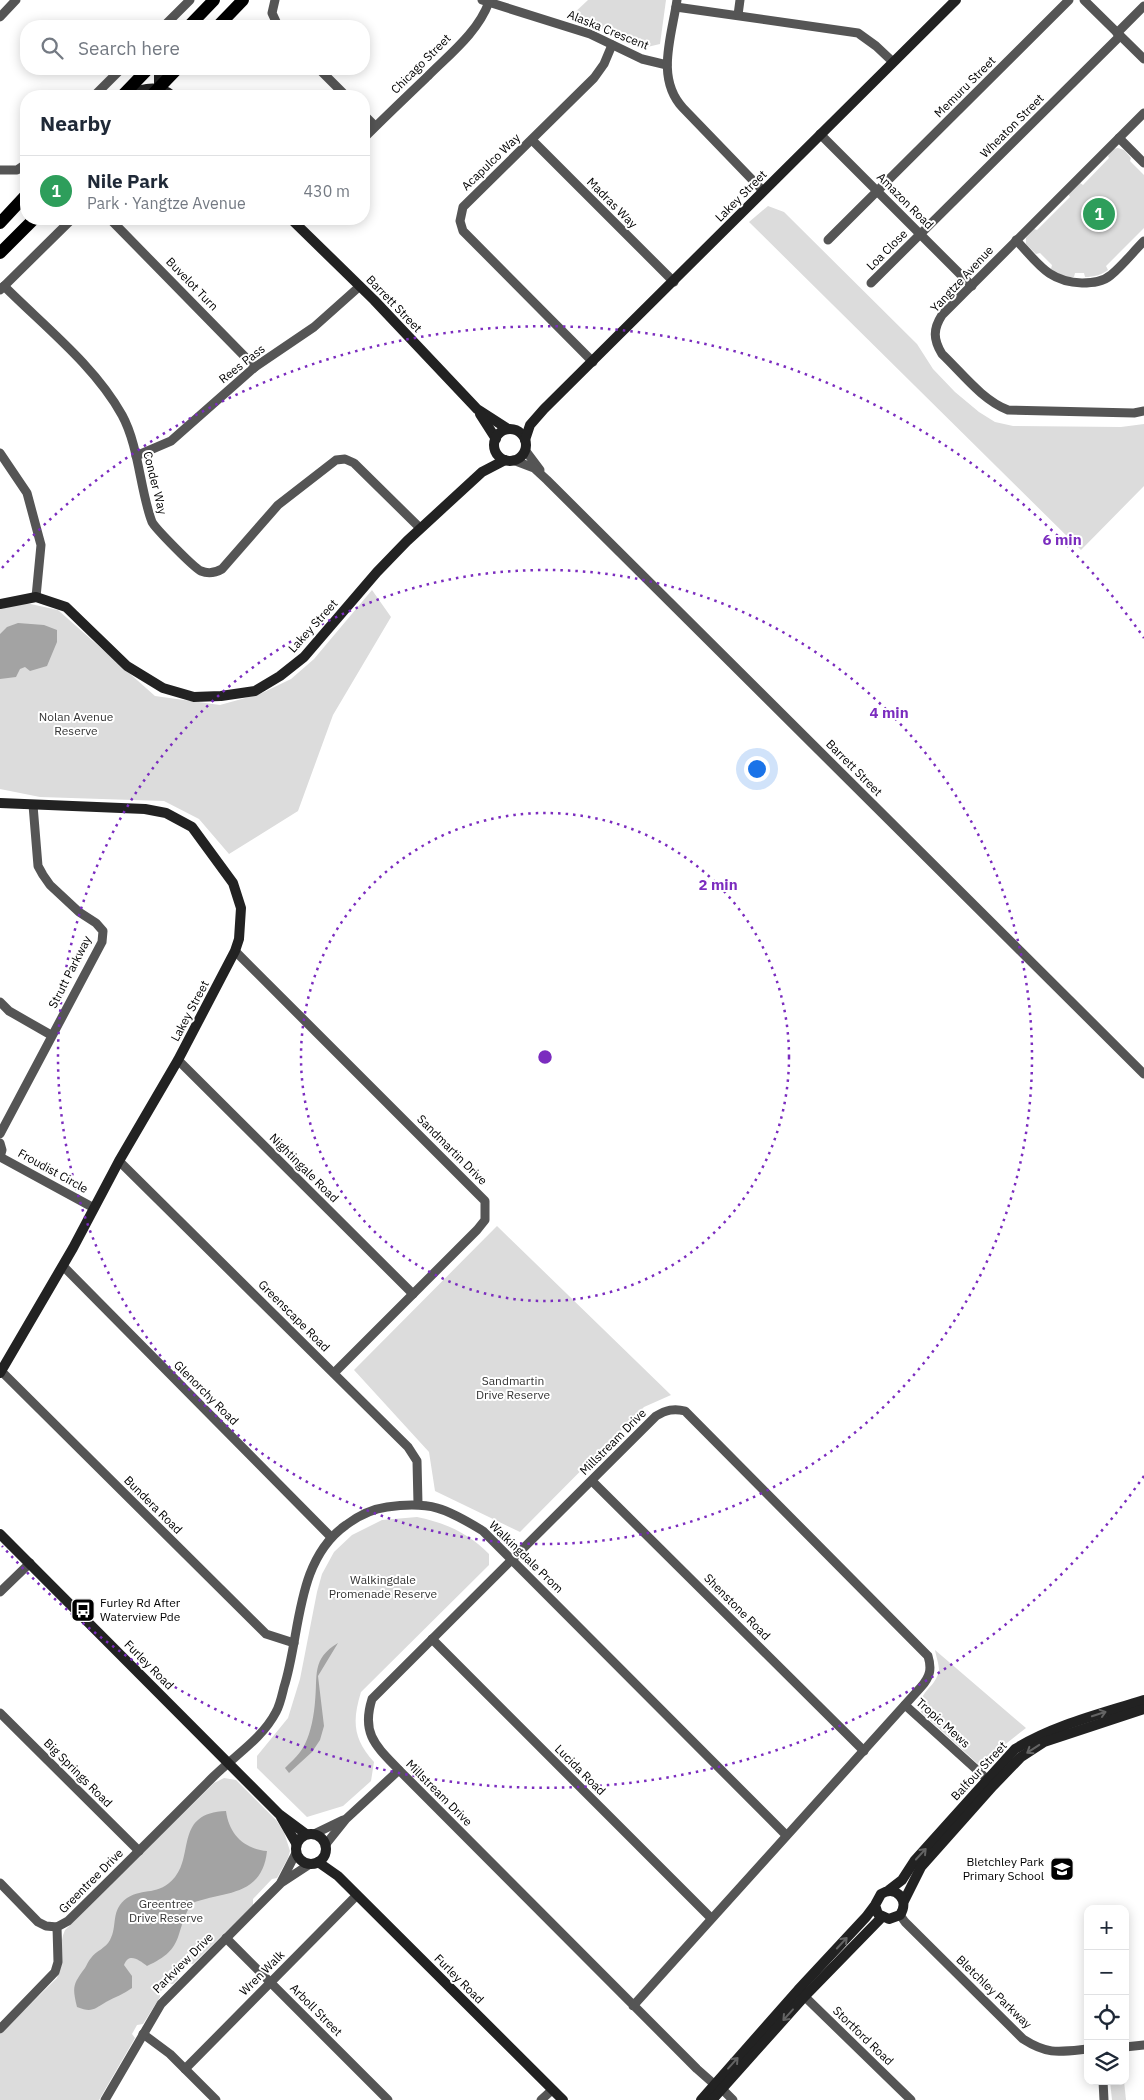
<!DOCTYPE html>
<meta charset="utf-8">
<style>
:root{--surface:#fff;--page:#f6f6f7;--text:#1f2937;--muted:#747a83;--line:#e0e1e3;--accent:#2563eb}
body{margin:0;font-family:"IBM Plex Sans",sans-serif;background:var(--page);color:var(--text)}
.controls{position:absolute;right:15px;bottom:15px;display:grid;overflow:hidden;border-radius:10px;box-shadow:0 2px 12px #0003}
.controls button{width:45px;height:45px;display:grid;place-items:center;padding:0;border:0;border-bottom:1px solid var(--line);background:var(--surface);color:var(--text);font:25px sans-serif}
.you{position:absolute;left:756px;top:768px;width:18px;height:18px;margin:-12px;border:4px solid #fff;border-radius:50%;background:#1a73e8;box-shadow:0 0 0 8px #1a73e833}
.badge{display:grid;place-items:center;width:32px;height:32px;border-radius:50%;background:var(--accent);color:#fff;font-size:16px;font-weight:700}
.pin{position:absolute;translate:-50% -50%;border:2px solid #fff;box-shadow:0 1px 5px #0006}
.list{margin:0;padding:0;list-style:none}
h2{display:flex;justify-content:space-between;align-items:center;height:65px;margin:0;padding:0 20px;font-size:21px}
h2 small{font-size:16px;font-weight:400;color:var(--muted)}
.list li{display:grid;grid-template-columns:32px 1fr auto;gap:15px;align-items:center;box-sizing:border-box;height:70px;padding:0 20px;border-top:1px solid var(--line)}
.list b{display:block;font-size:19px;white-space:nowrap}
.list p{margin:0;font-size:16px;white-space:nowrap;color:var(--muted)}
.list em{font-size:16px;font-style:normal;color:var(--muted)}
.icon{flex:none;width:28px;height:28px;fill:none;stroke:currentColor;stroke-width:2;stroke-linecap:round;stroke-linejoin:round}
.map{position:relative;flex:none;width:1144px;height:2100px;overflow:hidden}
.search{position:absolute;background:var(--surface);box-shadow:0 2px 12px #0003;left:20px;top:20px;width:350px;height:55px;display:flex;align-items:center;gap:12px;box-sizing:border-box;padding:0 18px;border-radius:20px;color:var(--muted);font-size:19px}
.panel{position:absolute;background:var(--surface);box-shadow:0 2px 12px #0003;left:20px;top:90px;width:350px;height:135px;border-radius:20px}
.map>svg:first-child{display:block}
.green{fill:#dcdcdc}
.water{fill:#a3a3a3}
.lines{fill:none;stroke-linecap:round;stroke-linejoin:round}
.street{stroke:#555;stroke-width:9}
.secondary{stroke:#222;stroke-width:10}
.primary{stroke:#000;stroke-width:12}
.oneway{stroke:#646464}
.ring{fill:none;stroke:#7b2cbf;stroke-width:2.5;stroke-dasharray:2.5 5}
.labels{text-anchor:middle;stroke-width:4;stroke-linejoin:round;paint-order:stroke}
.street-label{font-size:12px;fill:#000;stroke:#fff}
.park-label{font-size:12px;fill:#333;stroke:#fff}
.poi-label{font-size:12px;fill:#000;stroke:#fff;text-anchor:start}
.centre{fill:#7b2cbf;stroke:#fff;stroke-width:2.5}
.ring-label{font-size:15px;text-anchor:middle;font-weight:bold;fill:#7b2cbf;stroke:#fff;stroke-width:4;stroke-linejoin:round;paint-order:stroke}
</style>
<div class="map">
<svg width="1144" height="2100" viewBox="0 0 1144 2100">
<rect width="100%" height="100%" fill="#fff"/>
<g class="green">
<polygon points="588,0 666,0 660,44 643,48 571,16"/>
<path d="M1118 148 1124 150 1131 158 1130 161 1144 175V228L1106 266 1108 270C1101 275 1094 277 1085 277L1084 273H1075L1074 277C1065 277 1057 275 1051 269L1052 265 1040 253 1036 254 1026 244V238L1034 229 1037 230 1070 197 1068 194 1080 183 1083 185 1109 158 1108 156 1113 149Z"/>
<polygon points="768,206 784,212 917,344 933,369 955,392 979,412 995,422 1013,426 1121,427 1144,424 1144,486 1081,550 749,222"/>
<polygon points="372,590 391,617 333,715 298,811 229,854 199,819 164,801 40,797 0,789 0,609 26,603 58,610 155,696 220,705 260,694 291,679 314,659"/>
<polygon points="497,1226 671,1395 644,1407 520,1532 435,1491 429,1452 354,1370"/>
<path d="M417 1517C446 1523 468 1533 489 1554V1565L361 1692C352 1721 353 1739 374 1762L371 1781 343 1806 307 1817 257 1768V1756L288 1718 300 1679 317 1592 322 1574 334 1552 352 1535 382 1520Z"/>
<path d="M935 1650 1026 1728 979 1765 921 1712C917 1690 936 1689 939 1670 939 1664 936 1656 935 1650Z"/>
<path d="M224 1778 236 1780 276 1820 284 1832 290 1851 288 1858 277 1878 272 1879 253 1899V1905L193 1964 189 1963 177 1974 178 1979 173 1984H168L160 1992V1997L143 2024 137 2025 132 2034 135 2038 99 2100H0V2034L57 1978C64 1962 58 1944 65 1930L214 1783Z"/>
<polygon points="1110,2081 1124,2081 1126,2100 1112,2100"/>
</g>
<g class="water">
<polygon points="18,623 44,625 57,630 57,642 47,666 30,671 25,667 20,669 16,677 0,679 0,634 7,627"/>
<path d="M338 1643 318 1676 324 1726 320 1740 312 1752 289 1773 285 1768C292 1761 301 1753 305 1744 311 1732 314 1715 315 1702 318 1676 311 1659 338 1643Z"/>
<path d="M226 1811C229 1834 244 1849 267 1851 262 1897 225 1891 192 1903 173 1933 187 1948 147 1966 139 1960 129 1952 124 1965L132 1976V1988C124 1994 115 1997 106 2002 94 2009 92 2013 77 2007 72 1987 73 1984 85 1968 87 1965 88 1961 91 1958 96 1951 106 1948 110 1940 118 1926 110 1910 127 1898 144 1887 158 1897 175 1877 194 1854 175 1813 226 1811Z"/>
</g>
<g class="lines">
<g class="street">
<polyline points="275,0 272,13 278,26"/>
<polyline points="482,0 590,34 642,59 667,65"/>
<path d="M677 0C672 36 655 78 683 108L763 191"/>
<polyline points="1084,0 1144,59"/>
<polyline points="676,7 858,33 876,46 893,62"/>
<polyline points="738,15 740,0"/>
<polyline points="0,17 16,0"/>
<polyline points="164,26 190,0"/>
<polyline points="1117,33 1144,6"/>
<polyline points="319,69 346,96"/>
<polyline points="94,96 121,69"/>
<path d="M1144 113 942 315C933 329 933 339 942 354 962 373 982 400 1008 410L1134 413 1144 411"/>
<polyline points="364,115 375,126"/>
<polyline points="820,134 972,286"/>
<path d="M364 138C385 117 406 97 428 76 450 54 478 32 489 2"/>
<polyline points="1119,138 1144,163"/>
<polyline points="532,140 674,282"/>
<polyline points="0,170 17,170 26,164"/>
<polyline points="110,219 255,367"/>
<polyline points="828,240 1069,0"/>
<path d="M1016 240C1038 263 1048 282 1082 283 1093 283 1103 282 1111 275 1123 265 1133 252 1144 241"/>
<polyline points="871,283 1120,36"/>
<path d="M4 286C44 326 95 366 122 415 139 446 140 491 152 522 155 528 194 568 201 571 208 574 215 573 222 569L278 505 336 460 345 459 354 463 420 528"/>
<polyline points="0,290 72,219"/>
<polyline points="593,362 463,231 460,221 463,207 594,78 604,64 612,45"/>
<polyline points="525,450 540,470"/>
<polyline points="0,453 27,493 41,545 36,597"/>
<polyline points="136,456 171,441 255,367 314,327 360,286"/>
<polyline points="513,460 534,468 547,480 1144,1074"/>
<polyline points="235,951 485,1201 485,1220 477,1230 334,1373"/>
<polyline points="0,1002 9,1011 51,1035"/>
<polyline points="178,1060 413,1294"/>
<polyline points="0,1134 102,942 103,931 96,923 79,912 50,885 43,875 38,866 33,805"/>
<polyline points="0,1143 2,1150 0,1157"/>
<polyline points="0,1157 94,1208"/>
<polyline points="119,1161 408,1447 417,1461 418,1504"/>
<polyline points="63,1266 331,1537"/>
<polyline points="1,1371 266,1634 294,1643"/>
<polyline points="592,1481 864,1751"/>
<polyline points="0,1592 30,1563"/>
<polyline points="432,1639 711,1918"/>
<polyline points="905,1705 987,1779"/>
<polyline points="0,1713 139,1851"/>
<polyline points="314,1834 343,1820"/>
<polyline points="326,1844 346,1819 399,1770"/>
<polyline points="281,1882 296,1853"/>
<polyline points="0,1883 38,1922 46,1926 57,1927"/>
<path d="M900 1915 905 1922 1023 2039C1048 2055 1059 2052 1088 2049"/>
<polyline points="226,1938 388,2100"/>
<polyline points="800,1992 911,2100"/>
<path d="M633 2006 921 1687C930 1677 932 1669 928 1656L685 1411C674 1408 666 1410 656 1416L372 1699C361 1734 376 1746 399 1770L697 2069 714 2084"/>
<path d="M0 2029 55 1972 58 1962 57 1927 68 1921C117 1873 165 1825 213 1777 234 1756 262 1739 276 1712 280 1705 282 1695 284 1687 301 1634 295 1561 346 1525 358 1516 372 1509 387 1507 430 1501 446 1508 483 1531L786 1835"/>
<polyline points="143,2034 170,2054 216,2100"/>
<polyline points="1125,2047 1144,2045"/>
<polyline points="185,2069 357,1895"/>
<polyline points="1103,2081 1104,2100"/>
<polyline points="722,2089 733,2100"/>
<polyline points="105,2100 161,2004 281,1883 310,1864"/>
<polyline points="541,2100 552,2090"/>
</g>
<g class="secondary">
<polyline points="159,93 159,69"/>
<path d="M126 96C142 88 159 84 173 96"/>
<polyline points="291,219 374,300 477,409 508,429"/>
<polyline points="480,414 496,439"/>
<circle cx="510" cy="445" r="16"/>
<polyline points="525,440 530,425 544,409 956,0"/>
<polyline points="0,604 36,597 66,607 127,666 163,688 194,697 221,696 255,691 280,676 304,657 377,572 407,541 482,472 505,460"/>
<polyline points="0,803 145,809 166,813 192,827 233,883 241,908 239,939 235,951 178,1060 119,1161 73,1248 0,1373"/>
<polyline points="0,1534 279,1814 306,1834"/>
<polyline points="281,1817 296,1843"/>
<circle cx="311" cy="1849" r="15"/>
<polyline points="318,1862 338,1876 563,2100"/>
<path d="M889 1890 902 1880 915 1860 1015 1749C1054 1725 1100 1714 1144 1700"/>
<polyline points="904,1901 921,1867 993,1786 1021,1757 1044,1742 1144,1709"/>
<path d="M701 2100 798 1990 866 1917 875 1905 881 1894C896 1885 910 1900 900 1915L889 1919 878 1914 875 1905"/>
<polyline points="712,2100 805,1996 882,1917"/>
</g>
<g class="primary">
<polyline points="189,26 214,0"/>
<polyline points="218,26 243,0"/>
<polyline points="122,96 148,69"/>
<polyline points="151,96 177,69"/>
<polyline points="0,223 26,195"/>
<polyline points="0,253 34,219"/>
</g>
</g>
<defs><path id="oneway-shaft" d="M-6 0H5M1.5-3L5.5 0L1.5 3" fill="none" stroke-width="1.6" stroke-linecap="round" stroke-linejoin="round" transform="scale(1.25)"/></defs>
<g class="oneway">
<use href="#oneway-shaft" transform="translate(1099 1714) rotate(-18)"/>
<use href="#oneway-shaft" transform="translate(1033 1749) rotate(147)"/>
<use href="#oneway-shaft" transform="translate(921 1854) rotate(-47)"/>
<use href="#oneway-shaft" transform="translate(842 1943) rotate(-47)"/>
<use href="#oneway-shaft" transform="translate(788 2015) rotate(132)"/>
<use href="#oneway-shaft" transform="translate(733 2063) rotate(-48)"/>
</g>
<g class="ring">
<circle cx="545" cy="1057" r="244"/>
<circle cx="545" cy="1057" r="487"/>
<path d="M1144 1476A731 731 0 0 1 2 1546M2 568A731 731 0 0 1 1144 638"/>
</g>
<defs>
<g id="bus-square" transform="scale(1.25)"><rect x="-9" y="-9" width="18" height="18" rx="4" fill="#000" stroke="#fff"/><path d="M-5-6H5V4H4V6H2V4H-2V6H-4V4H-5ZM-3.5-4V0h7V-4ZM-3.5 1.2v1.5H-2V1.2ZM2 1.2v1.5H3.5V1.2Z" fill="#fff"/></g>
<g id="school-square" transform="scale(1.25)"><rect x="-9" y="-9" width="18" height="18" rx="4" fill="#000" stroke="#fff"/><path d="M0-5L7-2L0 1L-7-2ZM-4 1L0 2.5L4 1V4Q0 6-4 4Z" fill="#fff"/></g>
</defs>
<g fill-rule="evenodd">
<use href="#bus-square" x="83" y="1610"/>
<use href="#school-square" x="1062" y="1869"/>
</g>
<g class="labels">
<g class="street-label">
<text transform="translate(608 30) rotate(22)" y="4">Alaska Crescent</text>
<text transform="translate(421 64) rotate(-45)" y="4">Chicago Street</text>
<text transform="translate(965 87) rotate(-45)" y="4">Memuru Street</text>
<text transform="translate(1012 126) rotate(-45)" y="4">Wheaton Street</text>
<text transform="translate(491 162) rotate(-44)" y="4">Acapulco Way</text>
<text transform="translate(741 196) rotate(-45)" y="4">Lakey Street</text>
<text transform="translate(905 201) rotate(45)" y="4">Amazon Road</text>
<text transform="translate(612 203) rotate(45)" y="4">Madras Way</text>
<text transform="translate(887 250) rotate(-45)" y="4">Loa Close</text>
<text transform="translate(962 279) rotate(-47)" y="4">Yangtze Avenue</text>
<text transform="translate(192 284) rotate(46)" y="4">Buvelot Turn</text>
<text transform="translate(394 304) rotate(46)" y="4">Barrett Street</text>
<text transform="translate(242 364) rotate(-38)" y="4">Rees Pass</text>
<text transform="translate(155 483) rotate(76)" y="4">Conder Way</text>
<text transform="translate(313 626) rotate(-48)" y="4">Lakey Street</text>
<text transform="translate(854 768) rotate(45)" y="4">Barrett Street</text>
<text transform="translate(70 972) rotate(-63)" y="4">Strutt Parkway</text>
<text transform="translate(190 1011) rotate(-62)" y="4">Lakey Street</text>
<text transform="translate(452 1150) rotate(45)" y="4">Sandmartin Drive</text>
<text transform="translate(304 1168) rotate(45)" y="4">Nightingale Road</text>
<text transform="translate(53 1171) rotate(29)" y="4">Froudist Circle</text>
<text transform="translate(294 1316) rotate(45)" y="4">Greenscape Road</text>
<text transform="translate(206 1393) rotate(45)" y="4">Glenorchy Road</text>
<text transform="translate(613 1442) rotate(-45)" y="4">Millstream Drive</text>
<text transform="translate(153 1505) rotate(45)" y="4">Bundera Road</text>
<text transform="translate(526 1557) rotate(44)" y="4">Walkingdale Prom</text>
<text transform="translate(737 1607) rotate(45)" y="4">Shenstone Road</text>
<text transform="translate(149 1665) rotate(45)" y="4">Furley Road</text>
<text transform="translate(943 1723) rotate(42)" y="4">Tropic Mews</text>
<text transform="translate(580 1770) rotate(45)" y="4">Lucida Road</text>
<text transform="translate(979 1771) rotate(-47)" y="4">Balfour Street</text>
<text transform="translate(78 1773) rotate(45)" y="4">Big Springs Road</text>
<text transform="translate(439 1793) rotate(45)" y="4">Millstream Drive</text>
<text transform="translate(91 1881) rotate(-45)" y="4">Greentree Drive</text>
<text transform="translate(183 1963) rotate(-45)" y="4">Parkview Drive</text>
<text transform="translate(262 1973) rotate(-45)" y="4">Wren Walk</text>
<text transform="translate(459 1979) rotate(45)" y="4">Furley Road</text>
<text transform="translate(994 1992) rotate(44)" y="4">Bletchley Parkway</text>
<text transform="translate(316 2010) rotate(45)" y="4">Arboll Street</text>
<text transform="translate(863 2036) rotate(44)" y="4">Stortford Road</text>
</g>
<g class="park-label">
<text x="76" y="721">Nolan Avenue<tspan x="76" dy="14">Reserve</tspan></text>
<text x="513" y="1385">Sandmartin<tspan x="513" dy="14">Drive Reserve</tspan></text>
<text x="383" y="1584">Walkingdale<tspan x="383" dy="14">Promenade Reserve</tspan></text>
<text x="166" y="1908">Greentree<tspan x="166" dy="14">Drive Reserve</tspan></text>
</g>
<g class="poi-label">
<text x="100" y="1607">Furley Rd After<tspan x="100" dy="14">Waterview Pde</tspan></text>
<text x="1044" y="1866" text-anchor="end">Bletchley Park<tspan x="1044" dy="14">Primary School</tspan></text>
</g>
</g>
<circle cx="545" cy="1057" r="8" class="centre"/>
<g class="ring-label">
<text x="1062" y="545">6 min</text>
<text x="889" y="718">4 min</text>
<text x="718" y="890">2 min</text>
</g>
</svg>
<div class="controls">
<button>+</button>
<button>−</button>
<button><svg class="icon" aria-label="locate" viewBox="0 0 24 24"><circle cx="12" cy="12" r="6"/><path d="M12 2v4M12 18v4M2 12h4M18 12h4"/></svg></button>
<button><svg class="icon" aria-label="layers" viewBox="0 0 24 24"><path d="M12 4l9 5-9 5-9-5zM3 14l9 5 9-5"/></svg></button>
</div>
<div class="you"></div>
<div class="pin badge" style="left:1099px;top:214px;background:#2e9e5b">1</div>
<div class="search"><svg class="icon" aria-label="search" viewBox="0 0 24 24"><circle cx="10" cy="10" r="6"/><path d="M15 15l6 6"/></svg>Search here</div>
<section class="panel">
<h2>Nearby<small></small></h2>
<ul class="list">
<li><span class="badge" style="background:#2e9e5b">1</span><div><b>Nile Park</b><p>Park · Yangtze Avenue</p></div><em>430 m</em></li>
</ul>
</section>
</div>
